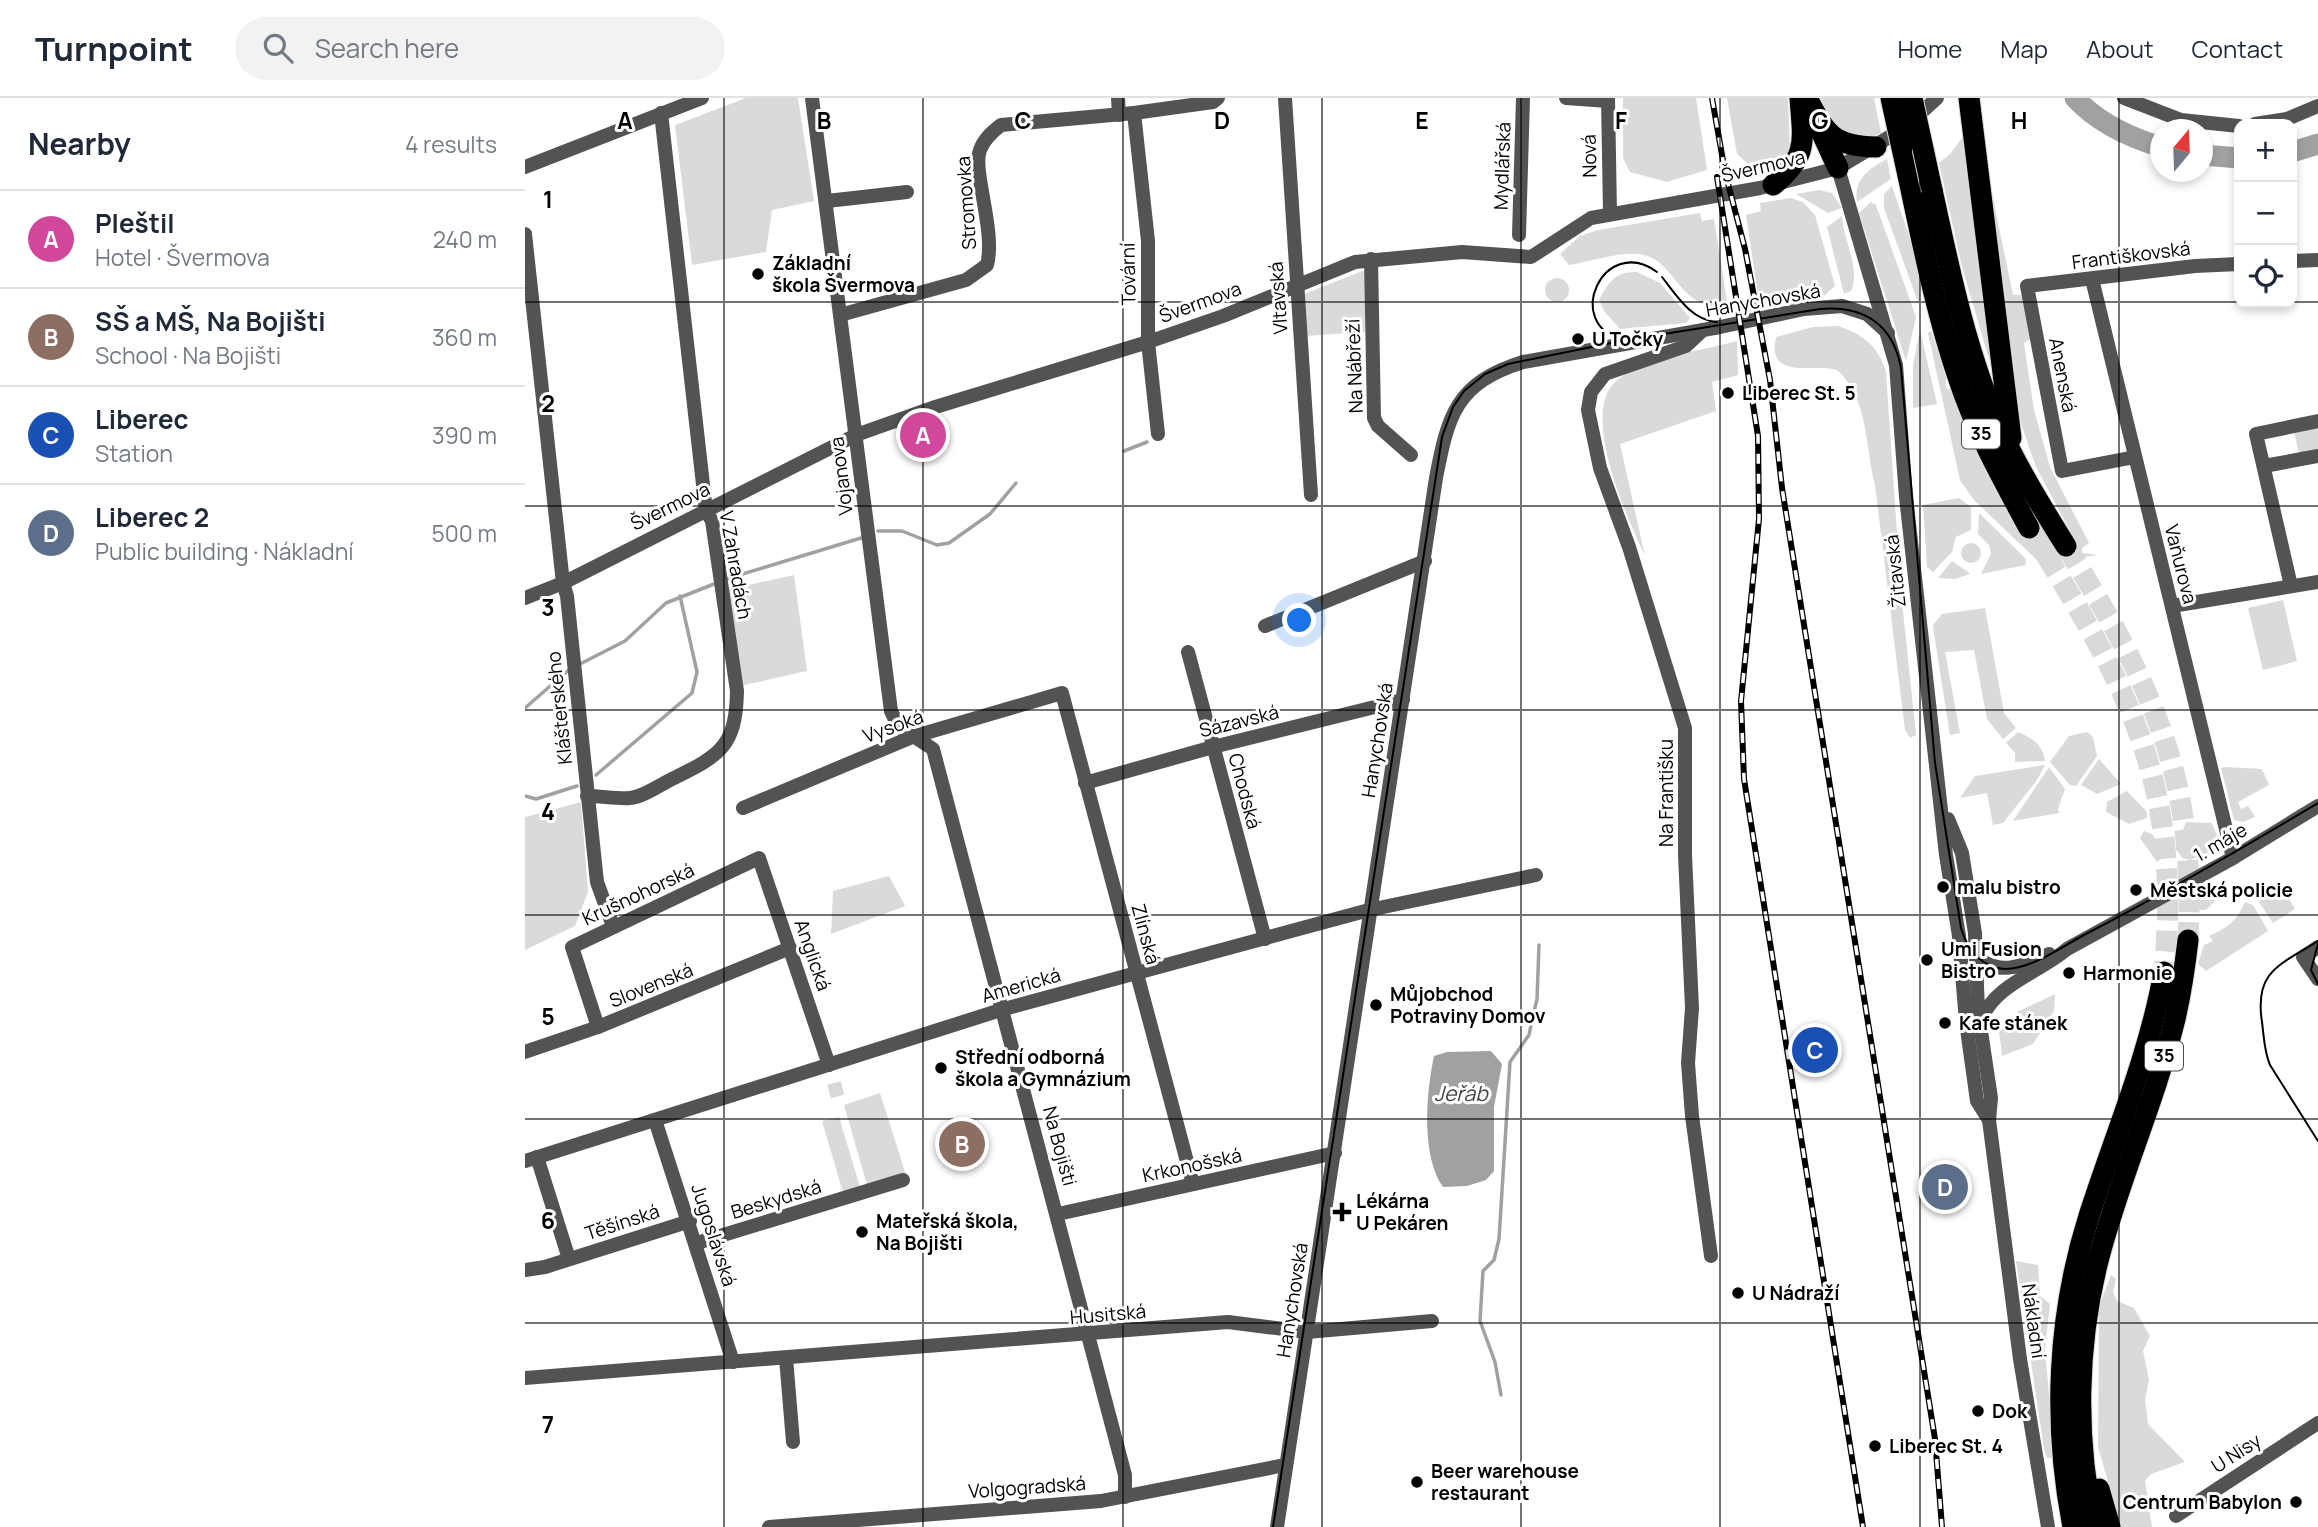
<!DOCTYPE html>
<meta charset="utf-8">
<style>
:root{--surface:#fff;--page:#f2f2f3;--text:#1f2937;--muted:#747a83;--line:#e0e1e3;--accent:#000}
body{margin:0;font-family:Manrope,sans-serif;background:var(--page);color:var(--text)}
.controls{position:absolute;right:21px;top:21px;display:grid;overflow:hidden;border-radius:14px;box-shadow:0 4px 10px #0003}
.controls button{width:63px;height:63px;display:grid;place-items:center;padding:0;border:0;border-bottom:2px solid var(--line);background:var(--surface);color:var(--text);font:35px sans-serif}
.compass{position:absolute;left:1625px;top:21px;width:63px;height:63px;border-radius:50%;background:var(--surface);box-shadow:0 4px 10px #0003;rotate:19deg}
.you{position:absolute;left:775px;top:523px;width:24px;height:24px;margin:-18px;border:5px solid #fff;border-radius:50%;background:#1a73e8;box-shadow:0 0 0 10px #1a73e833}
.badge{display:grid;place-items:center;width:46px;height:46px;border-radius:50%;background:var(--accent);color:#fff;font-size:23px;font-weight:700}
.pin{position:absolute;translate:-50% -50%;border:4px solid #fff;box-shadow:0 2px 7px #0006}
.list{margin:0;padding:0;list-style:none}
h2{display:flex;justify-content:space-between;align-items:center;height:91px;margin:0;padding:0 28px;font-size:30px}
h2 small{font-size:23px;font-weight:400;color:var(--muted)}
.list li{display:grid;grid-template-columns:46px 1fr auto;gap:21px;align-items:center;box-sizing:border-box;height:98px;padding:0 28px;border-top:2px solid var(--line)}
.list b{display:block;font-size:26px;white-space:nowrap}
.list p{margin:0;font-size:23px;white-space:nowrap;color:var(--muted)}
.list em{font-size:23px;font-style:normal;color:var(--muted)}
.icon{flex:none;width:38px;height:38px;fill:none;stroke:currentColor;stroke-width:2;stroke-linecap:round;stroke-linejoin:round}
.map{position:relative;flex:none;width:1793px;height:1429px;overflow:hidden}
header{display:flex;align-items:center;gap:42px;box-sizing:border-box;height:98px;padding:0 35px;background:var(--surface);border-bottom:2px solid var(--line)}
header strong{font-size:33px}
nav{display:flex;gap:38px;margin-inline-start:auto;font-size:24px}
.search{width:490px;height:63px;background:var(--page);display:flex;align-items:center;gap:18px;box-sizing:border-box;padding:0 24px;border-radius:38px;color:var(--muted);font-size:26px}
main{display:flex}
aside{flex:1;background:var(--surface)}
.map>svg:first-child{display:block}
.green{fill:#dadada}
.water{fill:#a1a1a1}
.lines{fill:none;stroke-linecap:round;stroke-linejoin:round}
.stream{stroke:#a1a1a1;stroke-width:3.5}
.river{stroke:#a1a1a1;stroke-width:21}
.minor-tunnel{stroke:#d9d9d9;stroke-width:14;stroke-dasharray:14 7;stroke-linecap:butt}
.highway-tunnel{stroke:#d9d9d9;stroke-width:21;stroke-dasharray:21 10;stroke-linecap:butt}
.highway-casing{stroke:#dbdbdb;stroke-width:23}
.minor{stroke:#535353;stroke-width:14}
.highway{stroke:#000;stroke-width:21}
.tram{stroke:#000;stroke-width:2}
.rail-casing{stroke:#000;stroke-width:6}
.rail{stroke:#fff;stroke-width:3.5;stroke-dasharray:10;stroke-linecap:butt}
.highway-bridge-casing{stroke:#dbdbdb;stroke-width:23;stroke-linecap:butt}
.highway-bridge{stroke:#000;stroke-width:21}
.grid{fill:none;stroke:#000;stroke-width:2;stroke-opacity:0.55}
.poi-dot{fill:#000;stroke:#fff;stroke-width:2.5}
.labels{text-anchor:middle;stroke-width:6;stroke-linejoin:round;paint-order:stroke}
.shield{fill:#fff;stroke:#4c4c4c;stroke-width:2}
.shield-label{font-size:18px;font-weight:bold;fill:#000}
.street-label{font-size:19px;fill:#000;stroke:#fff}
.poi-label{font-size:19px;font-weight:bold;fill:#000;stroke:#fff;text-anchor:start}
.water-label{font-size:21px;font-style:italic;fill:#424242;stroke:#fff}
.grid-label{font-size:23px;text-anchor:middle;font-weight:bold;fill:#000;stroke:#fff;stroke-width:6;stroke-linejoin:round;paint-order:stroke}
</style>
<header>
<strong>Turnpoint</strong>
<div class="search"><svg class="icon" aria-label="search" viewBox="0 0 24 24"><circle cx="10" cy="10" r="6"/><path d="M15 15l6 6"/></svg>Search here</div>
<nav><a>Home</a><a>Map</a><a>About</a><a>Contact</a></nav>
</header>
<main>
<aside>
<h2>Nearby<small>4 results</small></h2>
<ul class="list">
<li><span class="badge" style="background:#d1479c">A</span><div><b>Pleštil</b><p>Hotel · Švermova</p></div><em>240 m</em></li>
<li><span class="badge" style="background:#8d6e63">B</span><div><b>SŠ a MŠ, Na Bojišti</b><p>School · Na Bojišti</p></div><em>360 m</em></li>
<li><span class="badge" style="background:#1a4fb4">C</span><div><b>Liberec</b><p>Station</p></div><em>390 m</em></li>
<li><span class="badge" style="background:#5c6f8a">D</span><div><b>Liberec 2</b><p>Public building · Nákladní</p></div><em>500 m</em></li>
</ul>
</aside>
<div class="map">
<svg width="1793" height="1429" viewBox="0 0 1793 1429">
<rect width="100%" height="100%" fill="#fff"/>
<g class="green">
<polygon points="221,0 273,0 289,103 247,112 241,154 167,167 150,27"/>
<polygon points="1098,0 1171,0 1182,72 1142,84 1105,74 1098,60"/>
<polygon points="1202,0 1263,0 1265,55 1244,63 1222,65 1212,56"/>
<polygon points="1289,0 1349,0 1356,35 1341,42 1320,42"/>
<polygon points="1441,34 1472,288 1437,169 1414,65 1426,55"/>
<polygon points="1457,47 1488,197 1496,197 1507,240 1499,245 1509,312 1525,369 1564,445 1557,450 1557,455 1573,457 1515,465 1449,402 1435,382 1403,235 1406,233 1421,278 1421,290 1425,291 1463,378 1495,435 1515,423 1550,442 1511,369 1492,314"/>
<path d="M1362 61 1366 81 1332 104C1328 82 1344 70 1362 61Z"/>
<path d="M1367 88C1377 120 1402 176 1394 207L1359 110V96Z"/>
<polygon points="1294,92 1307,95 1317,110 1303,115 1271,96"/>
<polygon points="1266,100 1278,104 1290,117 1310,188 1300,197 1239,209 1234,204 1221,117 1236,113 1235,105"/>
<polygon points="1346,104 1351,107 1391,219 1381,263 1334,115"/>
<path d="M1175 115 1177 123 1189 121 1203 209C1154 213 1152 165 1119 157 1096 152 1066 164 1044 167L1035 156 1055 138 1073 132Z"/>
<path d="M1317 118C1318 141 1336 172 1326 193L1319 196 1302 129Z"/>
<polygon points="840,172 840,234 780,238 779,196"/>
<path d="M1112 174 1135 185 1165 220 1161 225 1095 231 1079 213 1074 202C1083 184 1091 173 1112 174Z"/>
<circle cx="1032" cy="192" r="12"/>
<path d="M1313 228C1338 236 1354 249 1361 274L1376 494 1391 637 1385 640 1380 632 1350 387C1340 350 1344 300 1312 272 1289 265 1241 283 1251 239L1288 229Z"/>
<polygon points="1395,232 1412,306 1388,310 1388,267"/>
<path d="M1212 243 1213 277 1187 284 1191 313 1095 346 1120 458C1103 421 1054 315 1091 283 1116 261 1179 252 1212 243Z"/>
<polygon points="1793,329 1793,353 1774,356 1769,334"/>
<polygon points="1434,400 1446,409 1446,432 1431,439 1427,454 1408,474 1402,469 1398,407"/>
<polygon points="1454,415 1500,460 1501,467 1456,476 1466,456 1464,447 1453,436"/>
<circle cx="1446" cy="455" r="10"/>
<polygon points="1427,463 1443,474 1445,476 1430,481 1413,480"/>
<polygon points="269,477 282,573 215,588 201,492"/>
<polygon points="1758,502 1772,563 1738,572 1723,510"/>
<polygon points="1460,510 1479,615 1491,630 1478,641 1462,621 1449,552 1420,554 1435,635 1425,637 1409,536 1408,527 1417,516"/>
<path d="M1493 634C1507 640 1518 647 1520 663L1490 664V655L1481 645Z"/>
<polygon points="1562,634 1568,639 1572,658 1551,688 1545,687 1525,664 1544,638"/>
<polygon points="1574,661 1596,686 1572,696 1556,687"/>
<polygon points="1520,667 1512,682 1478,725 1468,727 1462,695 1435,700 1450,678"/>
<polygon points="1524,669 1540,691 1533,711 1534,715 1488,723"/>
<polygon points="1700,669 1737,671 1744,687 1713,704 1716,711 1723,708 1730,719 1718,724 1709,722 1696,670"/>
<polygon points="1602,693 1622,714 1622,720 1604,726 1581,714 1582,704"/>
<polygon points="56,704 63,794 50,828 0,852 0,719"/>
<polygon points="1661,724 1687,725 1693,740 1686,753 1665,762 1657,760 1651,750"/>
<polygon points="1619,733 1627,736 1642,756 1632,764 1615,740"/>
<polygon points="364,778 380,808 306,836 308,793"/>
<polygon points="1758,790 1770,811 1748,825 1734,804 1738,798"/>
<polygon points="1686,795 1695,798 1681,812 1655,812"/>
<path d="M1720 804 1728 807 1743 833 1681 873 1673 866 1679 847 1688 843 1684 838C1702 830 1712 823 1720 804Z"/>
<polygon points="1530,896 1529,913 1508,946 1477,958 1473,924 1484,929 1492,922 1492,914"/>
<polygon points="355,995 381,1077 342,1087 319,1007"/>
<polygon points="314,1019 335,1089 318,1094 297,1023"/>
<polygon points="1491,1163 1513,1167 1515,1198 1525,1206 1520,1252 1529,1354 1526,1360 1522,1360 1519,1351"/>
<polygon points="1586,1177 1591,1181 1588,1194 1592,1203 1609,1210 1625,1238 1618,1253 1624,1282 1620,1302 1623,1326 1660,1364 1626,1376 1620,1383 1627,1429 1596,1429 1573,1349 1574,1208"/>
</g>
<path class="water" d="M966 953 977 966 969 1009V1073L961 1082 942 1088 918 1089C896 1058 901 995 909 958L922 954Z"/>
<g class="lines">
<g class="stream">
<polyline points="599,353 622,344"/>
<polyline points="353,433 377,433 412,447 424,445 465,416 491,385"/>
<polyline points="201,481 336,440"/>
<polyline points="53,567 100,543 141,505 189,486"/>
<polyline points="0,610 46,570"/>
<polyline points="71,677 167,595 172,574 155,498"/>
<polyline points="0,698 11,701 52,688"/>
<polyline points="976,1297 970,1264 955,1223 958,1173 969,1162 974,1141 985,964 1004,937 1006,927 1012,901 1014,847"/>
</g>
<g class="river">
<path d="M1550 0C1573 25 1603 39 1636 49"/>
<polyline points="1767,54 1793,46"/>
<polyline points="1678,57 1714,60"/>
</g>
<polyline class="minor-tunnel" points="309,985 314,1004"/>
<g class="highway-tunnel">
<path d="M1504 430C1601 585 1658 684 1639 874"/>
<path d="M1541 448C1625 584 1672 677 1663 842"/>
</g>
<g class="highway-casing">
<g id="highway">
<path d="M1282 0C1301 36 1308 48 1351 49"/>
<polyline points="1444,0 1486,340"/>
<polyline points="1295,31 1313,70"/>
<path d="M1377 50C1394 126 1408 205 1433 279 1450 332 1478 382 1504 430"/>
<path d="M1248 87C1284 58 1278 43 1275 0"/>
<path d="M1407 92C1424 170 1440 249 1471 322 1490 366 1516 408 1541 448"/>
<polyline points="1574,1391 1585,1429"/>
<path d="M1548 1429C1528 1326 1532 1219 1564 1118 1590 1037 1624 958 1639 874"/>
<path d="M1569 1429C1550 1341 1551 1247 1574 1159 1595 1079 1630 1002 1650 921 1656 895 1660 868 1663 842"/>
</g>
</g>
<g class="minor">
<polyline points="287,0 366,613 373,628 408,651 600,1377 600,1399"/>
<polyline points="593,0 594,17"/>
<polyline points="760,0 786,397"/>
<polyline points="1041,0 1083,3"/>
<polyline points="1083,0 1085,115"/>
<polyline points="1599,0 1656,22 1714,28"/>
<polyline points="609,15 623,143 623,244 633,336"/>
<polyline points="1730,26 1762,21 1793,8"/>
<polyline points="0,69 177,0"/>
<polyline points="1313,70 1371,267 1381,399 1421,757 1434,838 1441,924 1452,1003 1464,1022"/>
<polyline points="302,103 382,94"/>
<polyline points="0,136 38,485 42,498 72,784 88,828"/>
<polyline points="994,137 998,0"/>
<polyline points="846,161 849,320 853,328 886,357"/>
<polyline points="1767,163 1793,162"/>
<polyline points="1567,181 1708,760"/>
<path d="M315 217 441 182 462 167C471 133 447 72 455 52 459 41 467 34 476 27L609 15 688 4 693 0"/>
<polyline points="1178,232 1161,248 1080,276 1066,294 1063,312 1075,370 1104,449 1160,630 1160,757 1167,910 1163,965 1167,1018 1186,1158"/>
<polyline points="1610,359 1537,373 1502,188 1670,168 1714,166"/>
<polyline points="1739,368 1793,358"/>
<polyline points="1766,488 1731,336 1793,323"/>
<polyline points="0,500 38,485 331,337 407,310 623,244 698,218 830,164 937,154 1006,159 1066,120 1235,90 1313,70 1379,30 1412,0"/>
<polyline points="1647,508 1793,484"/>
<polyline points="740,528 900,463"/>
<polyline points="663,554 740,841"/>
<polyline points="560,685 688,649 878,602"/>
<path d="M62 698C76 698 92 701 105 700 118 699 133 688 145 682 193 658 211 651 212 593L187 423 181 413 136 15"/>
<polyline points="218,710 387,639 537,595 668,1086"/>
<polyline points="1423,721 1437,755 1450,835 1453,913 1466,1000 1464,1022 1495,1261 1523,1429"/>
<polyline points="1793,849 1778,859 1793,881"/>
<path d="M1448 854C1469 880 1498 869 1524 856"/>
<path d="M1456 922C1470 886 1514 875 1542 851L1708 760 1793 708"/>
<polyline points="73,929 47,849 234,760 304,967"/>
<polyline points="0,954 73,929 265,850"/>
<polyline points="130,1022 208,1264"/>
<polyline points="12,1059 44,1161"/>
<polyline points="0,1063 479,911 844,812 1011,777"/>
<polyline points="533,1116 810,1055"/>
<polyline points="172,1145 378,1082"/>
<polyline points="0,1172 20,1169 165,1123"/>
<polyline points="261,1260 268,1344"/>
<polyline points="0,1280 703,1224 782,1234 907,1223"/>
<polyline points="1651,1418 1793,1325"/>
<polyline points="244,1429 576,1403 760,1367"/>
<path d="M752 1429 911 380C923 317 931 285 998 264L1195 229 1279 211 1317 208 1342 216 1363 235"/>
</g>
<use href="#highway" class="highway"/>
<g class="tram">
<path d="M1137 179C1152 198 1166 222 1192 224"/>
<path d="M1099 242C1036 227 1079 135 1132 174"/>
<path d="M1793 843C1755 867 1729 873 1737 924 1739 939 1739 953 1745 967L1793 1043"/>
<polyline points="1793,846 1786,872 1793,886"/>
<path d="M748 1429 917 339 928 309 939 293 960 276 983 266 1101 242 1295 211C1338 207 1368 226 1376 270L1410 665 1436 830C1442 851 1457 870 1480 871 1507 871 1536 849 1559 837 1638 796 1716 751 1793 705"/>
</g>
<g class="rail-casing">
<g id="rail">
<polyline points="1187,0 1200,74 1220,151 1245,282 1257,390 1410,1341 1417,1429"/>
<polyline points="1192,79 1233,338 1234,421 1216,603 1219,681 1338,1429"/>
</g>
</g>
<use href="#rail" class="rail"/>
<g class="highway-bridge-casing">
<g id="highway-bridge">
<polyline points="1366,0 1377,50"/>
<polyline points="1387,0 1407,92"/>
</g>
</g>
<use href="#highway-bridge" class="highway-bridge"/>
</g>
<path class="grid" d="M199 0V1429M398 0V1429M598 0V1429M797 0V1429M996 0V1429M1195 0V1429M1395 0V1429M1594 0V1429M0 204H1714M1767 204H1793M0 408H1793M0 612H1793M0 817H1793M0 1021H1793M0 1225H1793"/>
<g class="poi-dot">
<circle cx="233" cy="176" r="7"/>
<circle cx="1053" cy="241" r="7"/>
<circle cx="1203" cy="295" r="7"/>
<circle cx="1418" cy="789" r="7"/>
<circle cx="1611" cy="792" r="7"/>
<circle cx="1402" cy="862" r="7"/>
<circle cx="1544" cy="875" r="7"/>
<circle cx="851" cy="907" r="7"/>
<circle cx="1420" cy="925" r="7"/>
<circle cx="416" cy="970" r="7"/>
<path d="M813.5 1103.5h7v7h7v7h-7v7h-7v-7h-7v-7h7z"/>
<circle cx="337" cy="1134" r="7"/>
<circle cx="1213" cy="1195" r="7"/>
<circle cx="1453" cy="1313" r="7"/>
<circle cx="1350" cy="1348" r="7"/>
<circle cx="892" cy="1384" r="7"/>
<circle cx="1771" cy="1404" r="7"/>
</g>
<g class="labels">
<g class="shield">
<rect x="1437" y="321.5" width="38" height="29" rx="5"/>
<rect x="1620" y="943.5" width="38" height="29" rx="5"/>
</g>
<g class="shield-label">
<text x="1456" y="342">35</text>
<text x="1639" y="964">35</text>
</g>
<g class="street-label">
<text transform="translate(1064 58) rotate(-91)" y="7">Nová</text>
<text transform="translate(977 68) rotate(-88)" y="7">Mydlářská</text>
<text transform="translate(1238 68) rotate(-13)" y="7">Švermova</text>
<text transform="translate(441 105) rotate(-94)" y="7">Stromovka</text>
<text transform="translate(1606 157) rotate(-7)" y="7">Františkovská</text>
<text transform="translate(603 176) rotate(-91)" y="7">Tovární</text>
<text transform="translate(753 200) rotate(-94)" y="7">Vltavská</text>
<text transform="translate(1238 202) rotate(-10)" y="7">Hanychovská</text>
<text transform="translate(675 204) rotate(-20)" y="7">Švermova</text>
<text transform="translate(829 268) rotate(-92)" y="7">Na Nábřeží</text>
<text transform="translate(1538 277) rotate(79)" y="7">Anenská</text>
<text transform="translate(316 378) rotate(-97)" y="7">Vojanova</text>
<text transform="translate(145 408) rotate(-26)" y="7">Švermova</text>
<text transform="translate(1656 466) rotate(76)" y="7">Vaňurova</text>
<text transform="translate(211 467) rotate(80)" y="7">V Zahradách</text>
<text transform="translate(1370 473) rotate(-96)" y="7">Žitavská</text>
<text transform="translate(34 610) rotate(-96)" y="7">Klášterského</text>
<text transform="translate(714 623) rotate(-14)" y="7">Sázavská</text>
<text transform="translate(368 628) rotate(-20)" y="7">Vysoká</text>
<text transform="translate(852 642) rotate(-81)" y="7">Hanychovská</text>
<text transform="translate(720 693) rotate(75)" y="7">Chodská</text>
<text transform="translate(1141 695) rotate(-90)" y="7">Na Františku</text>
<text transform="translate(1695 744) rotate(-30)" y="7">1. máje</text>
<text transform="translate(113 796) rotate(-25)" y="7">Krušnohorská</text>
<text transform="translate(621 836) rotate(75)" y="7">Zlínská</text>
<text transform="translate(288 857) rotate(71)" y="7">Anglická</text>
<text transform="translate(126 887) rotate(-22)" y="7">Slovenská</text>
<text transform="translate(496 887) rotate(-16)" y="7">Americká</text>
<text transform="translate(535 1048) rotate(75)" y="7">Na Bojišti</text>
<text transform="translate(667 1067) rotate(-12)" y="7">Krkonošská</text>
<text transform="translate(251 1101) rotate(-17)" y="7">Beskydská</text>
<text transform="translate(97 1124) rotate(-18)" y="7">Těšínská</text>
<text transform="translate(189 1137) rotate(72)" y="7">Jugoslávská</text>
<text transform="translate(767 1202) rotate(-81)" y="7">Hanychovská</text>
<text transform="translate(583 1216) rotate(-5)" y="7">Husitská</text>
<text transform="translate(1509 1223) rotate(82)" y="7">Nákladní</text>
<text transform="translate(1711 1355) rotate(-33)" y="7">U Nisy</text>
<text transform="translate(502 1389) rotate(-4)" y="7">Volgogradská</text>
</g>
<g class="poi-label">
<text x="247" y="172">Základní<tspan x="247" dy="22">škola Švermova</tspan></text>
<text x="1067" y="248">U Točky</text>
<text x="1217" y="302">Liberec St. 5</text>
<text x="1432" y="796">malu bistro</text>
<text x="1625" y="799">Městská policie</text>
<text x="1416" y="858">Umi Fusion<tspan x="1416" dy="22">Bistro</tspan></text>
<text x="1558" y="882">Harmonie</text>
<text x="865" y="903">Můjobchod<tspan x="865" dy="22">Potraviny Domov</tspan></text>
<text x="1434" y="932">Kafe stánek</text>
<text x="430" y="966">Střední odborná<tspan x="430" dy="22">škola a Gymnázium</tspan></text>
<text x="831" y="1110">Lékárna<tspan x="831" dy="22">U Pekáren</tspan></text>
<text x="351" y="1130">Mateřská škola,<tspan x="351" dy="22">Na Bojišti</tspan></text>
<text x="1227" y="1202">U Nádraží</text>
<text x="1467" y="1320">Dok</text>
<text x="1364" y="1355">Liberec St. 4</text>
<text x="906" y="1380">Beer warehouse<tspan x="906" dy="22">restaurant</tspan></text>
<text x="1757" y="1411" text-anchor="end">Centrum Babylon</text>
</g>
<g class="water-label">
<text x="936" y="1003">Jeřáb</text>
</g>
</g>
<g class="grid-label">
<text x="100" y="31">A</text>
<text x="299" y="31">B</text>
<text x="498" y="31">C</text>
<text x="697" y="31">D</text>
<text x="897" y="31">E</text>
<text x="1096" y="31">F</text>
<text x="1295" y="31">G</text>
<text x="1494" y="31">H</text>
<text x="23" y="110">1</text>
<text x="23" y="314">2</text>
<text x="23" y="518">3</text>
<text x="23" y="722">4</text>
<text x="23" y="927">5</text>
<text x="23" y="1131">6</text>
<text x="23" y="1335">7</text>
</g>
</svg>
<div class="controls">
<button>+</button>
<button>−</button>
<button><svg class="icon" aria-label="locate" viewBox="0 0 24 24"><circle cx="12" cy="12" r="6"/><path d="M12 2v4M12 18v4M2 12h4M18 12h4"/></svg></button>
</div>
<svg class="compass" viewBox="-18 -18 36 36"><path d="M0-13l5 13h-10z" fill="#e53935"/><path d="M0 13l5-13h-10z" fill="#747a83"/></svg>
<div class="you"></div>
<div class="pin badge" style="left:398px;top:337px;background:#d1479c">A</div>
<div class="pin badge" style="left:437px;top:1046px;background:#8d6e63">B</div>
<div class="pin badge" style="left:1290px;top:952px;background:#1a4fb4">C</div>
<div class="pin badge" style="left:1420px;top:1089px;background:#5c6f8a">D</div>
</div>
</main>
